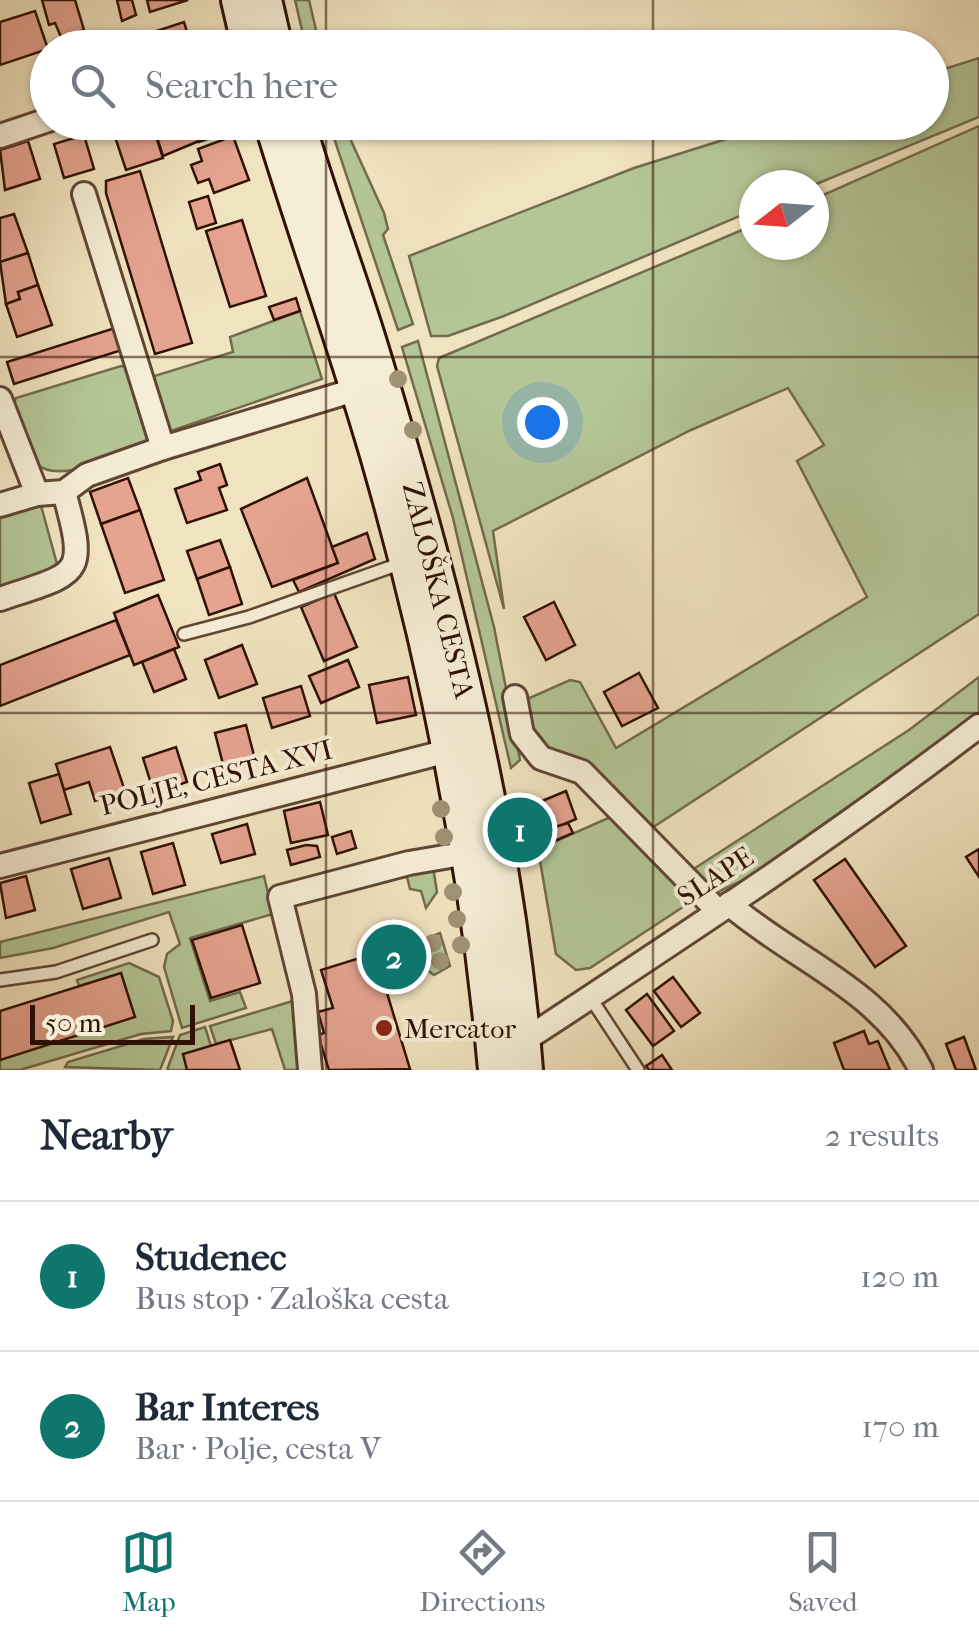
<!DOCTYPE html>
<meta charset="utf-8">
<style>
:root{--surface:#fff;--page:#f6f6f7;--text:#1f2937;--muted:#747a83;--line:#e0e1e3;--accent:#0f766e}
body{margin:0;font-family:"IM FELL French Canon",serif;background:var(--page);color:var(--text)}
.compass{position:absolute;left:739px;top:170px;width:90px;height:90px;border-radius:50%;background:var(--surface);box-shadow:0 2px 8px #0004;rotate:253deg}
.scale{position:absolute;left:30px;bottom:25px;width:165px;box-sizing:border-box;padding-left:10px;border:5px solid #301105;border-top:0;font-size:28px;line-height:35px;white-space:nowrap;color:#301105;-webkit-text-stroke:8px #f5edd5;paint-order:stroke}
.you{position:absolute;left:542px;top:422px;width:35px;height:35px;margin:-25px;border:8px solid #fff;border-radius:50%;background:#1a73e8;box-shadow:0 0 0 15px #1a73e833}
.badge{display:grid;place-items:center;width:65px;height:65px;border-radius:50%;background:var(--accent);color:#fff;font-size:32px;font-weight:700}
.pin{position:absolute;translate:-50% -50%;border:5px solid #fff;box-shadow:0 2px 10px #0006}
.list{margin:0;padding:0;list-style:none}
h2{display:flex;justify-content:space-between;align-items:center;height:130px;margin:0;padding:0 40px;font-size:42px}
h2 small{font-size:32px;font-weight:400;color:var(--muted)}
.list li{display:grid;grid-template-columns:65px 1fr auto;gap:30px;align-items:center;box-sizing:border-box;height:150px;padding:0 40px;border-top:2px solid var(--line)}
.list b{display:block;font-size:38px;white-space:nowrap}
.list p{margin:0;font-size:32px;white-space:nowrap;color:var(--muted)}
.list em{font-size:32px;font-style:normal;color:var(--muted)}
.icon{flex:none;width:55px;height:55px;fill:none;stroke:currentColor;stroke-width:2;stroke-linecap:round;stroke-linejoin:round}
.map{position:relative;flex:none;width:979px;height:1070px;overflow:hidden}
.search{position:absolute;background:var(--surface);box-shadow:0 2px 8px #0004;left:30px;right:30px;top:30px;height:110px;display:flex;align-items:center;gap:25px;box-sizing:border-box;padding:0 35px;border-radius:55px;color:var(--muted);font-size:38px}
.sheet{height:430px;background:var(--surface)}
nav{display:flex;justify-content:space-around;align-items:center;box-sizing:border-box;height:140px;border-top:2px solid var(--line);background:var(--surface);font-size:28px;color:var(--muted)}
nav a{display:grid;justify-items:center;gap:5px}
nav .on{color:var(--accent)}
.map>svg:first-child{display:block}
.green{fill:#b4c596;stroke:#726b4e;stroke-width:2.5}
.building{fill:#e5a390;stroke:#301105;stroke-width:2.5}
.lines{fill:none;stroke-linecap:round;stroke-linejoin:round}
.service-casing{stroke:#604634;stroke-width:16}
.minor-casing{stroke:#604634;stroke-width:28}
.secondary-casing{stroke:#301105;stroke-width:38}
.service{stroke:#f5edd5;stroke-width:11}
.minor{stroke:#f5edd5;stroke-width:22}
.secondary{stroke:#f5edd5;stroke-width:32}
.tree{fill:#a09275}
.grid{fill:none;stroke:#301105;stroke-width:2.5;stroke-opacity:0.55}
.poi-dot{fill:#8f2418;stroke:#f5edd5;stroke-width:4}
.labels{text-anchor:middle;stroke-width:8;stroke-linejoin:round;paint-order:stroke}
.street-label{font-size:28px;fill:#301105;stroke:#f5edd5}
.poi-label{font-size:28px;fill:#301105;stroke:#f5edd5;text-anchor:start}
</style>
<div class="map">
<svg width="979" height="1070" viewBox="0 0 979 1070">
<rect width="100%" height="100%" fill="#f0e3bf"/>
<filter id="stains"><feTurbulence type="fractalNoise" baseFrequency=".002" numOctaves="4"/><feColorMatrix values="0 0 0 0 .2 0 0 0 0 .09 0 0 0 0 .02 0 0 0 .5 -.17"/></filter>
<radialGradient id="worn" r=".72"><stop offset=".6" stop-color="#630" stop-opacity="0"/><stop offset="1" stop-color="#630" stop-opacity=".3"/></radialGradient>
<g class="green">
<polygon points="295,0 309,0 320,47 306,47"/>
<polygon points="979,58 979,117 814,185 754,185 754,210 504,316 448,336 431,336 409,256 634,168 777,123 932,122 932,73"/>
<polygon points="329,123 343,123 384,213 388,229 383,235 413,324 398,330"/>
<polygon points="979,126 979,614 652,828 692,870 909,730 979,677 979,714 746,879 718,892 708,892 587,767 547,747 531,729 525,700 570,680 580,682 616,748 867,597 797,461 824,445 788,388 691,430 493,531 504,609 437,366 439,358 754,225 754,245 814,245 814,199"/>
<polygon points="300,311 322,379 168,432 151,377 233,352 230,337"/>
<polygon points="418,341 494,627 520,760 511,768 453,518 402,347"/>
<path d="M121 366 130 368 149 434 146 441C127 457 56 484 37 464 24 451 19 422 13 406L16 398Z"/>
<polygon points="40,502 57,564 48,575 0,589 0,513"/>
<polygon points="615,815 685,890 689,903 590,968 576,970 556,954 538,849"/>
<polygon points="433,867 437,892 426,908 421,891 410,889 406,873"/>
<polygon points="264,876 273,914 190,938 210,1001 240,992 246,1008 182,1028 164,967 167,954 180,944 169,912 53,948 0,958 0,942"/>
<polygon points="440,933 450,966 434,975 427,970 428,938"/>
<polygon points="129,963 159,977 173,1021 171,1031 141,1034 20,1070 0,1070 0,1060 134,1017 121,973 79,986 77,980"/>
<polygon points="296,1000 302,1061 298,1070 285,1070 272,1029 216,1044 210,1026"/>
<polygon points="205,1027 211,1046 187,1070 167,1070 180,1035"/>
<polygon points="173,1037 160,1070 65,1067 68,1062 144,1039"/>
</g>
<g class="building">
<polygon points="42,0 75,0 84,30 61,37 55,23 49,25"/>
<polygon points="117,0 132,0 136,15 122,21"/>
<polygon points="147,0 188,0 150,12"/>
<polygon points="35,11 48,49 0,65 0,22"/>
<polygon points="184,22 192,48 142,48 138,37"/>
<polygon points="110,122 134,122 138,135 154,130 163,158 126,170"/>
<polygon points="152,122 192,122 199,141 163,156"/>
<polygon points="192,122 228,122 231,131 199,142"/>
<polygon points="84,135 94,169 64,178 54,144"/>
<polygon points="233,136 249,180 214,193 209,179 198,183 191,165 202,161 198,149"/>
<polygon points="28,141 40,179 5,190 0,150"/>
<polygon points="140,171 192,343 155,354 106,193 106,181"/>
<polygon points="208,196 216,223 197,229 189,202"/>
<polygon points="14,214 28,253 0,262 0,218"/>
<polygon points="242,220 266,296 230,307 206,231"/>
<polygon points="28,253 38,285 18,292 20,299 6,304 0,262"/>
<polygon points="38,285 52,325 17,337 6,304 20,299 18,292"/>
<polygon points="296,298 300,311 274,320 269,307"/>
<polygon points="115,328 122,350 14,384 7,362"/>
<polygon points="220,464 227,485 219,488 227,510 187,523 175,489 201,480 198,472"/>
<polygon points="128,478 140,510 101,524 90,492"/>
<polygon points="307,478 338,563 272,587 241,509"/>
<polygon points="140,510 164,580 125,593 101,524"/>
<polygon points="367,533 375,559 299,592 293,580 338,563 332,547"/>
<polygon points="220,540 230,567 197,579 187,551"/>
<polygon points="230,567 242,604 209,615 197,579"/>
<polygon points="334,593 357,647 324,661 301,607"/>
<polygon points="158,595 179,647 134,665 114,613"/>
<polygon points="554,602 575,645 546,660 524,617"/>
<polygon points="116,620 130,655 0,706 0,665"/>
<polygon points="242,645 257,684 219,698 205,660"/>
<polygon points="174,649 186,679 154,692 142,662"/>
<polygon points="348,660 359,687 321,703 309,676"/>
<polygon points="639,673 658,708 622,726 604,692"/>
<polygon points="408,677 416,715 377,723 369,685"/>
<polygon points="301,686 310,716 272,728 263,698"/>
<polygon points="246,725 256,763 225,772 215,733"/>
<polygon points="110,747 125,791 95,801 89,782 64,790 56,764"/>
<polygon points="176,747 187,782 154,793 143,758"/>
<polygon points="59,774 71,814 41,823 29,783"/>
<polygon points="566,791 576,819 546,832 535,804"/>
<polygon points="320,802 328,835 291,843 284,811"/>
<polygon points="568,823 573,833 543,846 538,832"/>
<polygon points="247,824 255,854 221,863 212,834"/>
<polygon points="351,831 356,848 337,854 332,837"/>
<polygon points="173,843 185,885 153,894 141,852"/>
<polygon points="306,845 317,846 320,857 291,865 287,850"/>
<polygon points="979,849 979,877 966,857"/>
<polygon points="109,858 121,898 83,909 71,869"/>
<polygon points="845,859 906,946 875,967 814,880"/>
<polygon points="26,876 35,910 6,918 0,883"/>
<polygon points="242,925 260,983 211,998 192,940"/>
<polygon points="398,946 410,986 387,993 410,1069 329,1070 318,1035 324,1033 318,1012 333,1008 321,970"/>
<polygon points="121,973 135,1017 0,1060 0,1011"/>
<polygon points="673,977 700,1013 681,1027 654,991"/>
<polygon points="647,994 674,1031 653,1046 626,1010"/>
<polygon points="864,1031 869,1044 878,1041 890,1070 844,1070 834,1043"/>
<polygon points="964,1037 976,1070 956,1070 946,1044"/>
<polygon points="230,1040 240,1070 187,1070 183,1054"/>
<polygon points="662,1055 672,1070 649,1070 646,1066"/>
</g>
<g class="lines">
<g class="service-casing">
<g id="service">
<polyline points="184,634 249,617 402,563"/>
<polyline points="0,980 56,972 152,940"/>
<polyline points="590,997 638,1070"/>
</g>
</g>
<g class="minor-casing">
<g id="minor">
<polyline points="0,136 48,120"/>
<polyline points="84,194 163,448"/>
<polyline points="0,399 37,494"/>
<polyline points="0,505 37,494 64,492 87,475 163,448 358,389"/>
<path d="M0 599C80 572 88 578 64 492"/>
<polyline points="515,697 522,734 541,758 582,772 717,910"/>
<polyline points="0,866 448,751"/>
<path d="M729 904C795 961 881 989 921 1070"/>
<path d="M513 1048C671 944 829 841 979 726"/>
<polyline points="310,1070 304,994 280,897 409,863 468,853"/>
</g>
</g>
<g class="secondary-casing">
<g id="secondary">
<polyline points="238,0 249,48"/>
<polyline points="265,0 276,48"/>
<path d="M271 122C306 238 348 352 381 469 437 665 477 867 495 1070"/>
<path d="M298 122C320 200 350 276 373 353 444 586 507 826 526 1070"/>
</g>
</g>
<use href="#service" class="service"/>
<use href="#minor" class="minor"/>
<use href="#secondary" class="secondary"/>
</g>
<g class="tree">
<circle cx="398" cy="379" r="9"/>
<circle cx="413" cy="430" r="9"/>
<circle cx="441" cy="809" r="9"/>
<circle cx="444" cy="837" r="9"/>
<circle cx="453" cy="892" r="9"/>
<circle cx="457" cy="919" r="9"/>
<circle cx="433" cy="943" r="9"/>
<circle cx="461" cy="945" r="9"/>
<circle cx="440" cy="961" r="9"/>
</g>
<path class="grid" d="M326 0V48M653 0V48M326 122V1070M653 122V1070M0 357H979M0 713H979"/>
<circle class="poi-dot" cx="384" cy="1028" r="10"/>
<g class="labels">
<g class="street-label">
<text transform="translate(439 590) rotate(76)" y="10">ZALOŠKA CESTA</text>
<text transform="translate(216 777) rotate(-14)" y="10">POLJE, CESTA XVI</text>
<text transform="translate(715 876) rotate(-33)" y="10">SLAPE</text>
</g>
<g class="poi-label">
<text x="404" y="1038">Mercator</text>
</g>
</g>
<rect width="100%" height="100%" filter="url(#stains)"/>
<rect width="100%" height="100%" fill="url(#worn)"/>
</svg>
<svg class="compass" viewBox="-18 -18 36 36"><path d="M0-13l5 13h-10z" fill="#e53935"/><path d="M0 13l5-13h-10z" fill="#747a83"/></svg>
<div class="scale">50 m</div>
<div class="you"></div>
<div class="pin badge" style="left:520px;top:830px">1</div>
<div class="pin badge" style="left:394px;top:957px">2</div>
<div class="search"><svg class="icon" aria-label="search" viewBox="0 0 24 24"><circle cx="10" cy="10" r="6"/><path d="M15 15l6 6"/></svg>Search here</div>
</div>
<section class="sheet">
<h2>Nearby<small>2 results</small></h2>
<ul class="list">
<li><span class="badge">1</span><div><b>Studenec</b><p>Bus stop · Zaloška cesta</p></div><em>120 m</em></li>
<li><span class="badge">2</span><div><b>Bar Interes</b><p>Bar · Polje, cesta V</p></div><em>170 m</em></li>
</ul>
</section>
<nav>
<a class="on"><svg class="icon" aria-label="map" viewBox="0 0 24 24"><path d="M3 6l6-2 6 2 6-2v14l-6 2-6-2-6 2zM9 4v14M15 6v14"/></svg>Map</a>
<a><svg class="icon" aria-label="directions" viewBox="0 0 24 24"><path d="M12 3l9 9-9 9-9-9zM9 14v-3h6M13 9l2 2-2 2"/></svg>Directions</a>
<a><svg class="icon" aria-label="saved" viewBox="0 0 24 24"><path d="M7 4h10v16l-5-4-5 4z"/></svg>Saved</a>
</nav>
